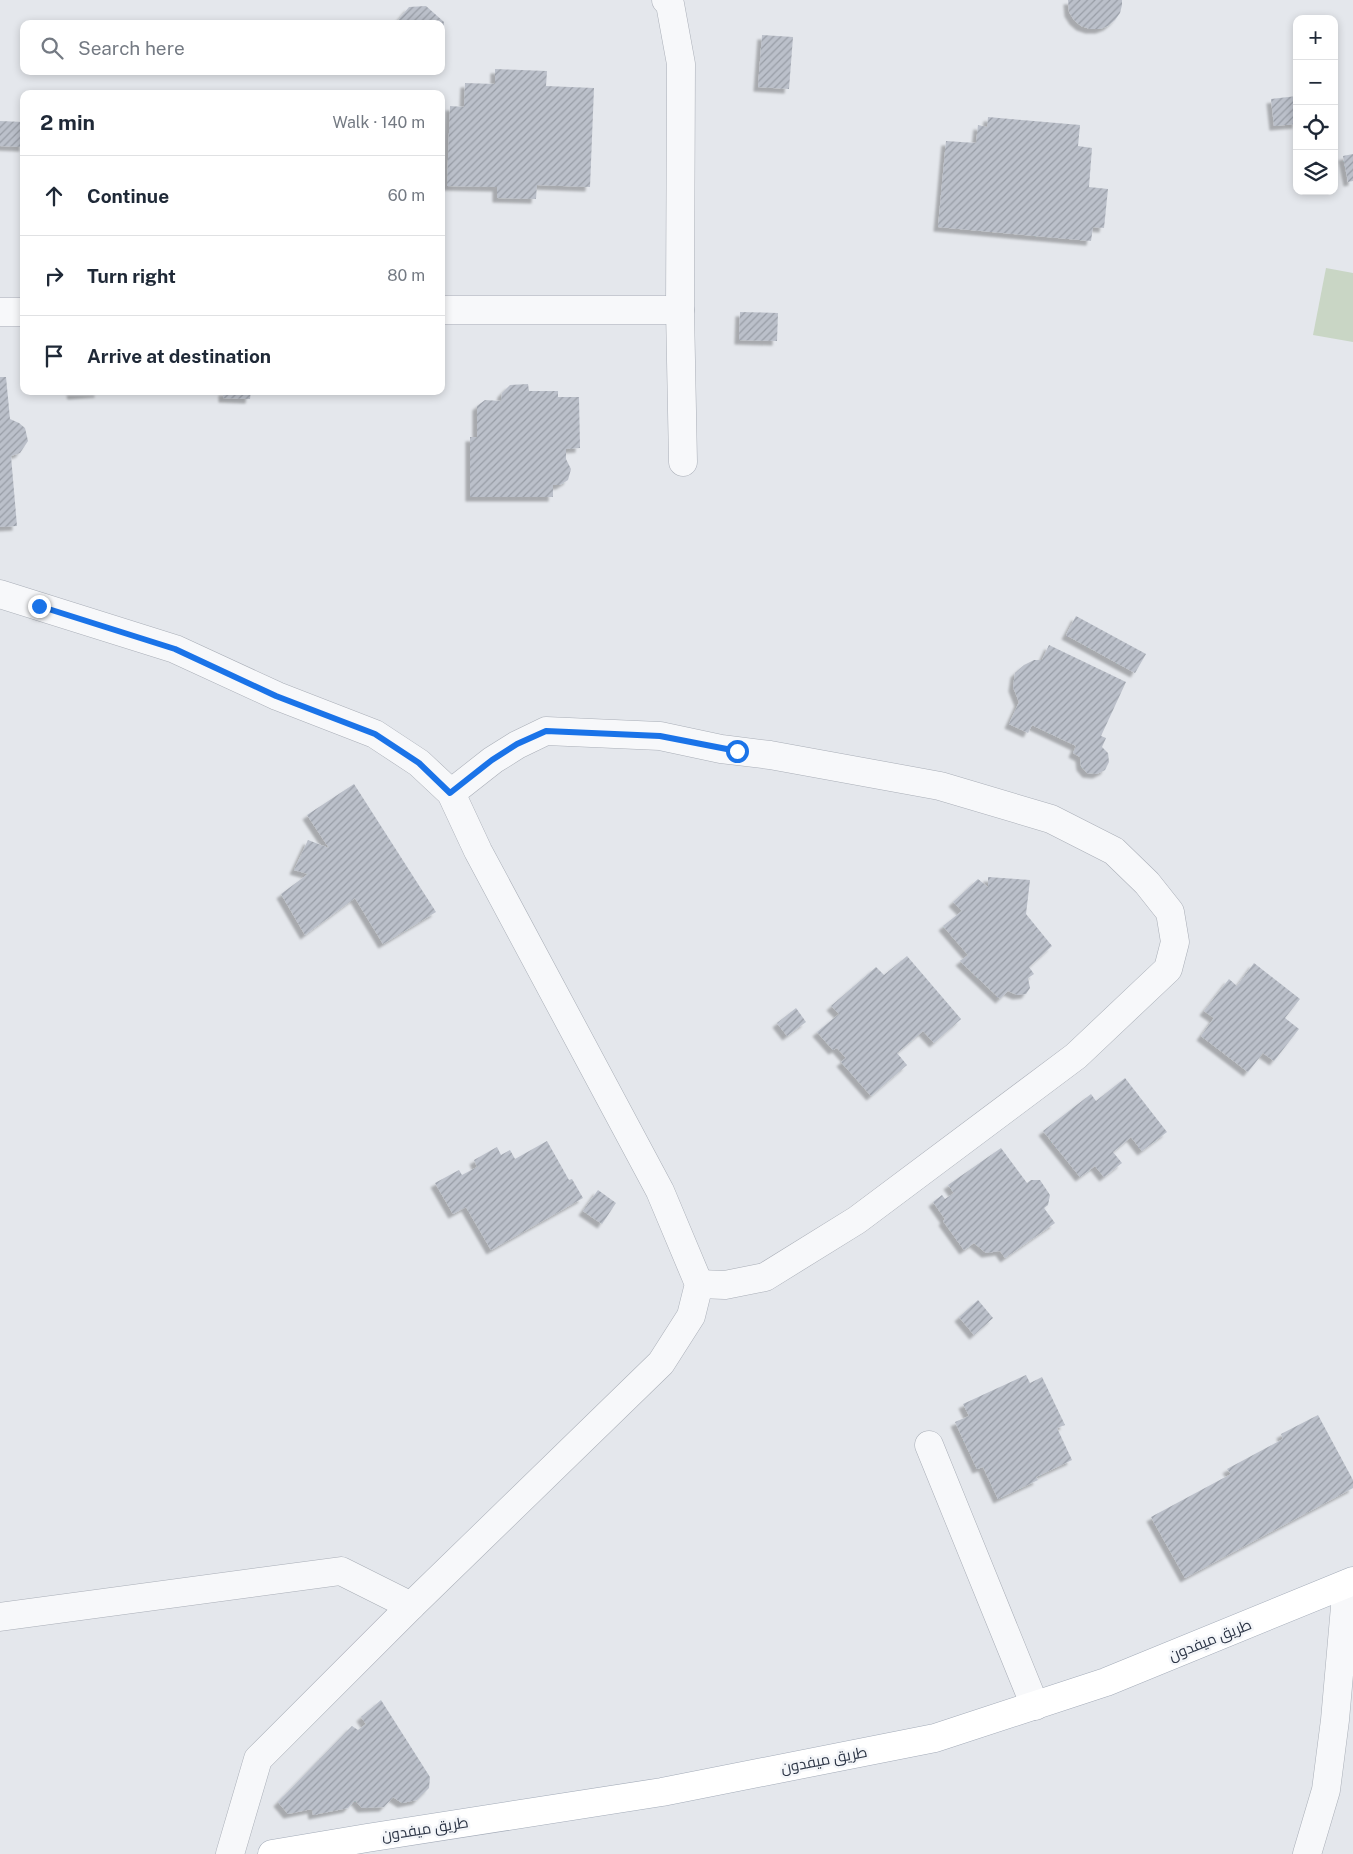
<!DOCTYPE html>
<meta charset="utf-8">
<style>
:root{--surface:#fff;--page:#f2f2f3;--text:#1f2937;--muted:#747a83;--line:#e0e1e3}
body{margin:0;font-family:"Public Sans",Cairo,sans-serif;background:var(--page);color:var(--text)}
.controls{position:absolute;right:15px;top:15px;display:grid;overflow:hidden;border-radius:10px;box-shadow:0 2px 8px #0003}
.controls button{width:45px;height:45px;display:grid;place-items:center;padding:0;border:0;border-bottom:1px solid var(--line);background:var(--surface);color:var(--text);font:25px sans-serif}
.stop{position:absolute;width:15px;height:15px;margin:-11px;border:4px solid #1a73e8;border-radius:50%;background:#fff}
.stop.end{background:#1a73e8;border-color:#fff;box-shadow:0 1px 5px #0008}
.list{margin:0;padding:0;list-style:none}
h2{display:flex;justify-content:space-between;align-items:center;height:65px;margin:0;padding:0 20px;font-size:21px}
h2 small{font-size:16px;font-weight:400;color:var(--muted)}
.list li{display:grid;grid-template-columns:32px 1fr auto;gap:15px;align-items:center;box-sizing:border-box;height:80px;padding:0 20px;border-top:1px solid var(--line)}
.list b{display:block;font-size:19px;white-space:nowrap}
.list em{font-size:16px;font-style:normal;color:var(--muted)}
.icon{flex:none;width:28px;height:28px;fill:none;stroke:currentColor;stroke-width:2;stroke-linecap:round;stroke-linejoin:round}
.map{position:relative;flex:none;width:1353px;height:1854px;overflow:hidden}
.search{position:absolute;background:var(--surface);box-shadow:0 2px 8px #0003;left:20px;top:20px;width:425px;height:55px;display:flex;align-items:center;gap:12px;box-sizing:border-box;padding:0 18px;border-radius:10px;color:var(--muted);font-size:19px}
.panel{position:absolute;background:var(--surface);box-shadow:0 2px 8px #0003;left:20px;top:90px;width:425px;height:305px;border-radius:10px}
.map>svg:first-child{display:block}
.pitch{fill:#c9d6c5}
.building{fill:url(#building-hatch);filter:url(#shadow)}
.lines{fill:none;stroke-linecap:round;stroke-linejoin:round}
.minor-casing{stroke:#a9aeb7;stroke-width:29}
.primary-casing{stroke:#a3abb8;stroke-width:29}
.minor{stroke:#f7f8fa;stroke-width:28}
.primary{stroke:#fff;stroke-width:28}
.route{stroke:#1a73e8;stroke-width:6}
.labels{text-anchor:middle;stroke-width:5;stroke-linejoin:round;paint-order:stroke}
.street-label{font-size:15px;fill:#2b3445;stroke:#f4f6f9}
</style>
<div class="map">
<svg width="1353" height="1854" viewBox="0 0 1353 1854">
<defs>
<pattern id="building-hatch" width="6" height="6" patternUnits="userSpaceOnUse" patternTransform="scale(1.25)"><rect width="6" height="6" fill="#bbc0ca"/><path d="M-1 1l2-2M0 6l6-6M5 7l2-2" fill="none" stroke="#989da6"/></pattern>
<filter id="shadow"><feDropShadow dx="-4.5" dy="4.5" stdDeviation="1" flood-color="#0004"/></filter>
</defs>
<rect width="100%" height="100%" fill="#e4e7ec"/>
<polygon class="pitch" points="1326,268 1353,273 1353,342 1313,335"/>
<g class="building">
<polygon points="1068,0 1122,0 1122,5 1120,13 1115,20 1108,26 1100,29 1090,29 1081,26 1074,20 1069,12"/>
<polygon points="426,6 444,22 444,40 441,44 441,24 395,24 409,7"/>
<polygon points="762,35 793,37 789,89 758,87"/>
<polygon points="495,69 547,71 546,86 594,88 590,187 537,185 536,199 497,198 497,187 447,186 450,106 464,107 465,83 495,84"/>
<polygon points="1297,96 1297,124 1274,126 1271,99"/>
<polygon points="988,117 1080,125 1078,146 1092,148 1089,187 1108,189 1104,228 1093,227 1091,241 938,227 946,141 976,143 978,125 987,127"/>
<polygon points="0,121 24,122 24,147 0,146"/>
<polygon points="1353,154 1353,181 1348,182 1343,156"/>
<polygon points="740,312 778,313 777,341 739,340"/>
<polygon points="0,377 6,377 10,419 19,423 25,428 28,441 20,453 11,456 17,526 0,527"/>
<polygon points="528,384 529,391 558,391 558,397 579,397 580,448 566,449 566,459 571,469 568,480 560,485 553,485 553,497 470,497 470,437 477,437 477,406 485,400 501,401 502,393 510,385"/>
<polygon points="71,391 99,391 99,393 72,395"/>
<polygon points="223,391 251,391 250,399 223,398"/>
<polygon points="1076,616 1146,654 1135,673 1066,635"/>
<polygon points="1049,645 1126,682 1101,736 1106,738 1102,747 1108,753 1109,762 1105,770 1097,774 1087,773 1081,766 1080,757 1073,753 1076,746 1032,725 1028,733 1009,724 1019,702 1013,687 1015,673 1024,665 1034,660 1042,660"/>
<polygon points="354,784 436,912 383,944 355,898 305,935 281,894 308,874 294,870 308,840 329,848 307,815"/>
<polygon points="988,877 1030,880 1026,914 1052,946 1029,967 1034,974 1028,978 1030,988 1026,994 1017,995 1008,991 1000,999 960,961 968,955 943,926 962,911 953,902 978,879 988,887"/>
<polygon points="907,956 961,1019 934,1043 923,1031 897,1053 907,1065 871,1096 841,1062 846,1058 837,1048 833,1050 817,1032 839,1014 831,1006 876,967 884,975"/>
<polygon points="1254,963 1300,999 1285,1018 1299,1029 1274,1061 1263,1053 1248,1072 1201,1036 1214,1018 1204,1011 1229,979 1237,986"/>
<polygon points="796,1008 806,1022 787,1036 777,1023"/>
<polygon points="1125,1078 1167,1132 1142,1151 1131,1137 1113,1152 1122,1163 1104,1177 1095,1166 1080,1177 1043,1131 1091,1094 1096,1101"/>
<polygon points="547,1141 569,1180 572,1179 583,1198 491,1250 466,1207 453,1214 435,1183 459,1170 462,1175 477,1167 474,1160 497,1147 501,1155 510,1150 515,1159"/>
<polygon points="1001,1148 1027,1183 1031,1180 1040,1180 1050,1195 1048,1205 1044,1208 1055,1223 1005,1258 1000,1251 986,1253 974,1243 964,1250 943,1221 945,1219 933,1202 942,1195 945,1199 954,1193 948,1185"/>
<polygon points="598,1190 616,1203 602,1224 583,1211"/>
<polygon points="978,1300 993,1318 974,1335 959,1317"/>
<polygon points="1026,1375 1030,1383 1042,1377 1065,1425 1057,1428 1072,1460 1036,1477 1038,1480 998,1499 983,1467 977,1469 955,1422 969,1416 963,1404"/>
<polygon points="1318,1415 1353,1480 1353,1488 1185,1578 1151,1517 1231,1474 1227,1469 1283,1439 1281,1434"/>
<polygon points="381,1700 430,1777 429,1788 417,1800 402,1803 393,1797 384,1807 362,1808 355,1800 348,1808 313,1815 312,1809 288,1814 278,1802 352,1726 358,1730 366,1724 361,1717"/>
</g>
<g class="lines">
<g class="minor-casing">
<g id="minor">
<polyline points="666,0 670,4 681,64 680,310"/>
<polyline points="441,310 680,310 683,462"/>
<polyline points="0,312 24,312"/>
<polyline points="0,594 175,649 277,696 375,734 419,763 451,793 478,851 660,1191 699,1284 691,1316 661,1363 411,1606 258,1759 230,1854"/>
<polyline points="451,793 493,760 517,745 546,731 660,736 721,749 770,755 940,786 1051,819 1114,851 1147,883 1170,912 1175,942 1168,969 1076,1056 857,1220 765,1277 725,1285 699,1284"/>
<polyline points="929,1445 1035,1706"/>
<polyline points="0,1617 341,1571 411,1606"/>
<polyline points="1307,1854 1326,1790 1335,1720 1347,1584"/>
</g>
</g>
<g class="primary-casing">
<polyline id="primary" points="272,1854 367,1838 662,1792 935,1738 1106,1682 1353,1581"/>
</g>
<use href="#minor" class="minor"/>
<use href="#primary" class="primary"/>
</g>
<g class="lines">
<polyline class="route" points="39,606 175,649 276,696 375,734 419,763 450,793 492,760 517,744 546,731 660,736 737,751"/>
</g>
<g class="labels">
<g class="street-label">
<text transform="translate(1210 1640) rotate(-22)" y="5">طريق ميفدون</text>
<text transform="translate(824 1760) rotate(-11)" y="5">طريق ميفدون</text>
<text transform="translate(425 1829) rotate(-9)" y="5">طريق ميفدون</text>
</g>
</g>
</svg>
<div class="controls">
<button>+</button>
<button>−</button>
<button><svg class="icon" aria-label="locate" viewBox="0 0 24 24"><circle cx="12" cy="12" r="6"/><path d="M12 2v4M12 18v4M2 12h4M18 12h4"/></svg></button>
<button><svg class="icon" aria-label="layers" viewBox="0 0 24 24"><path d="M12 4l9 5-9 5-9-5zM3 14l9 5 9-5"/></svg></button>
</div>
<div class="stop" style="left:737px;top:751px"></div>
<div class="stop end" style="left:39px;top:606px"></div>
<div class="search"><svg class="icon" aria-label="search" viewBox="0 0 24 24"><circle cx="10" cy="10" r="6"/><path d="M15 15l6 6"/></svg>Search here</div>
<section class="panel">
<h2>2 min<small>Walk · 140 m</small></h2>
<ul class="list">
<li><svg class="icon" aria-label="ahead" viewBox="0 0 24 24"><path d="M12 20V5M6 11l6-6 6 6"/></svg><div><b>Continue</b></div><em>60 m</em></li>
<li><svg class="icon" aria-label="right" viewBox="0 0 24 24"><path d="M7 20v-9h11M14 6l5 5-5 5"/></svg><div><b>Turn right</b></div><em>80 m</em></li>
<li><svg class="icon" aria-label="arrive" viewBox="0 0 24 24"><path d="M6 21V4h12l-3 4 3 4H6"/></svg><div><b>Arrive at destination</b></div></li>
</ul>
</section>
</div>
